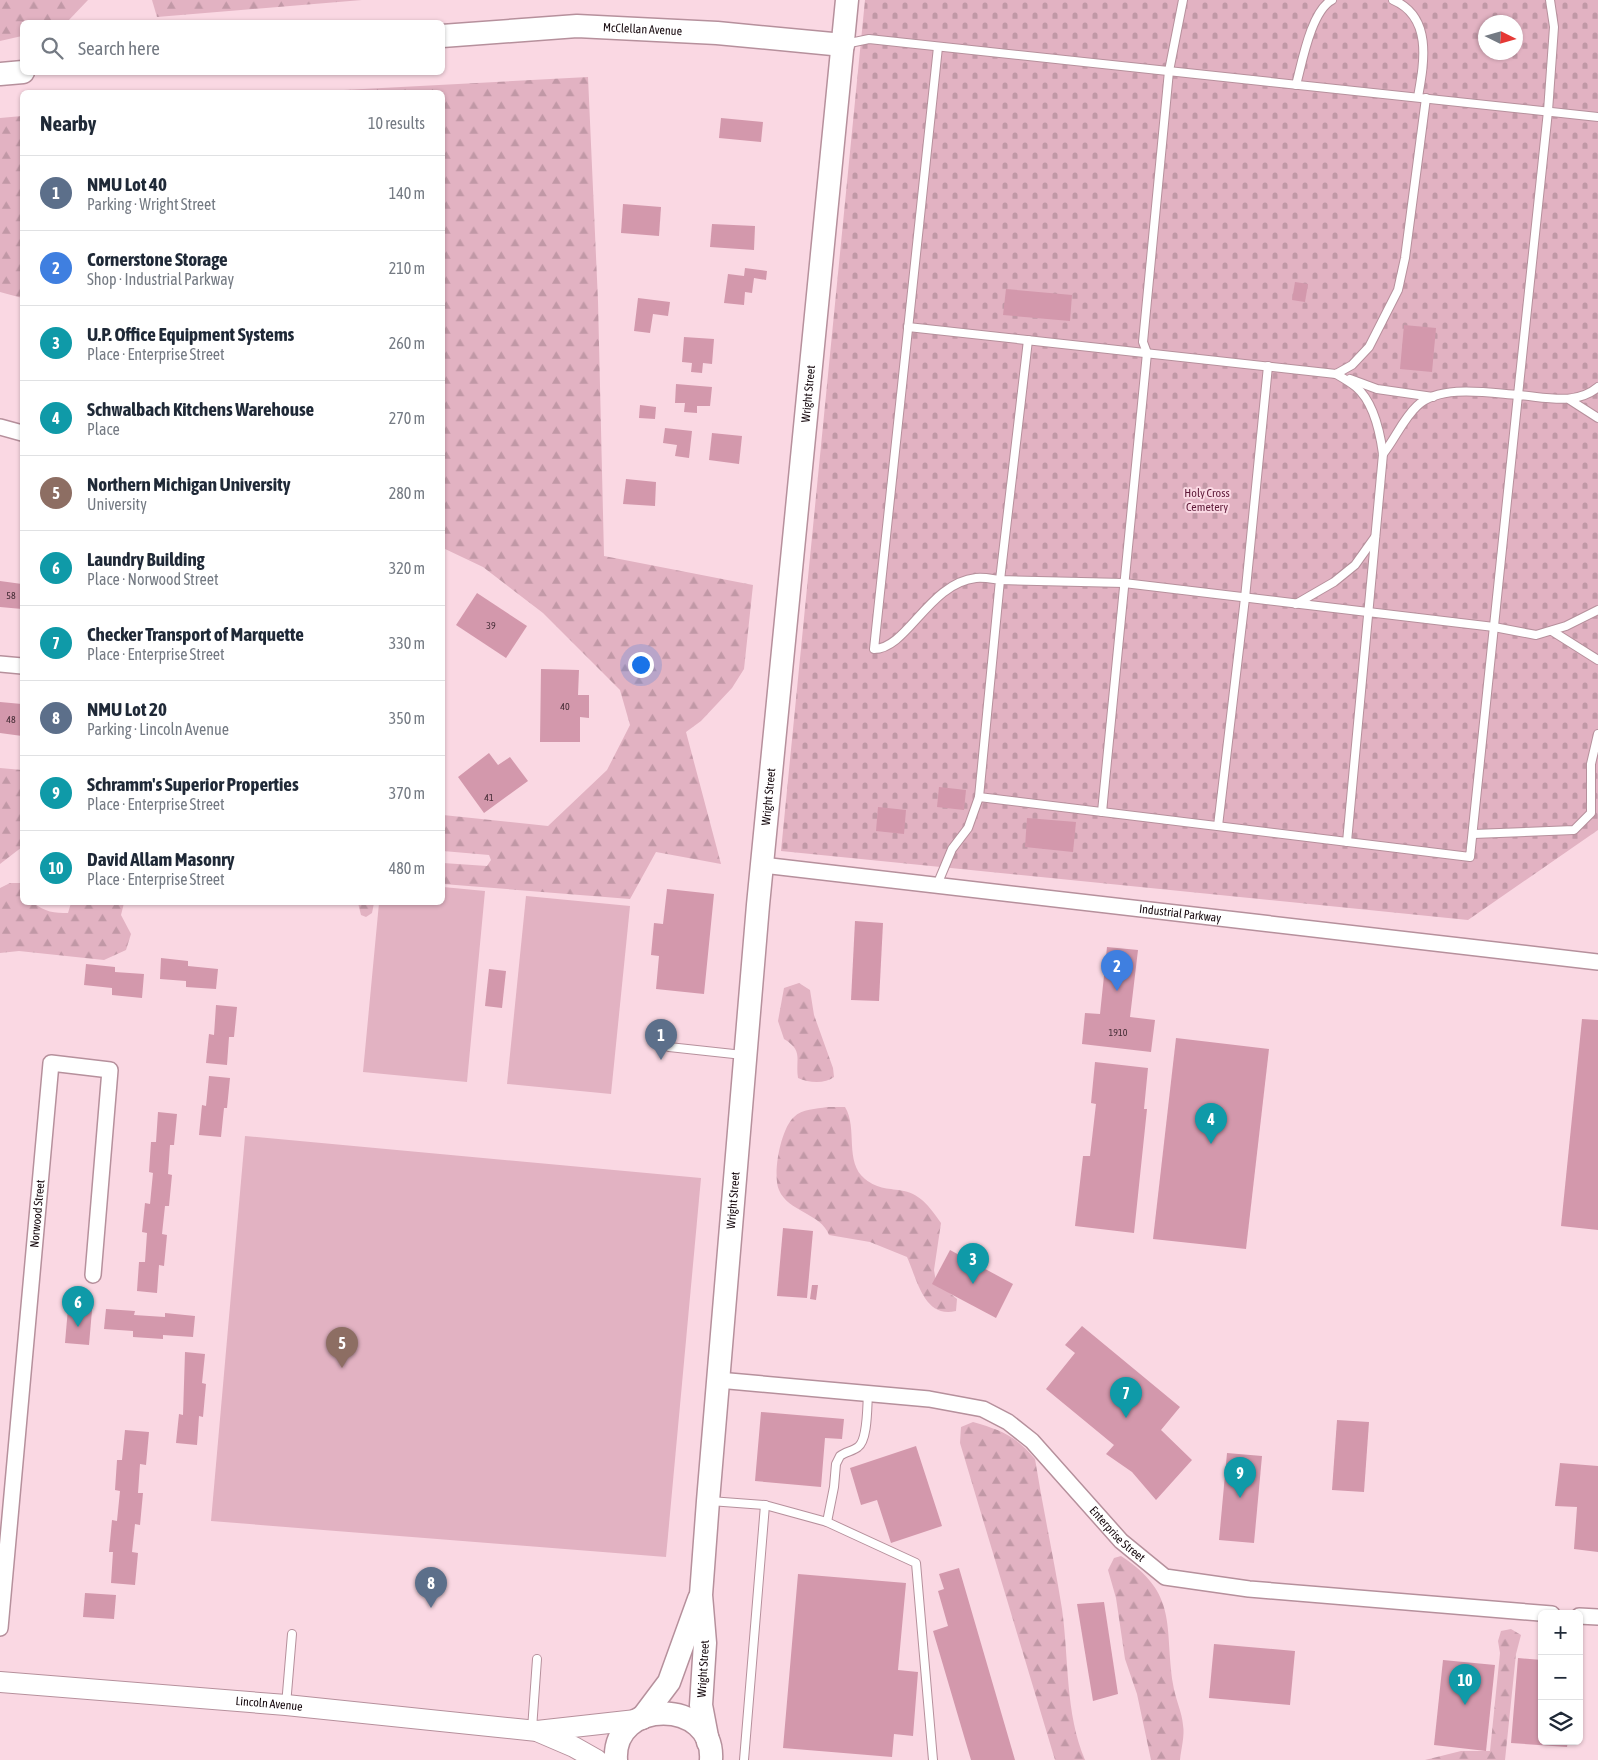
<!DOCTYPE html>
<meta charset="utf-8">
<style>
:root{--surface:#fff;--page:#f6f6f7;--text:#1f2937;--muted:#747a83;--line:#e0e1e3;--accent:#d93025}
body{margin:0;font-family:"Asap Condensed",sans-serif;background:var(--page);color:var(--text)}
.controls{position:absolute;right:15px;bottom:15px;display:grid;overflow:hidden;border-radius:8px;box-shadow:0 1px 4px #0004}
.controls button{width:45px;height:45px;display:grid;place-items:center;padding:0;border:0;border-bottom:1px solid var(--line);background:var(--surface);color:var(--text);font:25px sans-serif}
.compass{position:absolute;left:1478px;top:15px;width:45px;height:45px;border-radius:50%;background:var(--surface);box-shadow:0 1px 4px #0004;rotate:95deg}
.you{position:absolute;left:640px;top:664px;width:18px;height:18px;margin:-12px;border:4px solid #fff;border-radius:50%;background:#1a73e8;box-shadow:0 0 0 8px #1a73e833}
.badge{display:grid;place-items:center;width:32px;height:32px;border-radius:50%;background:var(--accent);color:#fff;font-size:16px;font-weight:700}
.pin{position:absolute;translate:-50% -41px;filter:drop-shadow(0 1px 2px #0008)}
.pin::after{content:'';position:absolute;top:26px;width:18px;height:15px;background:inherit;clip-path:polygon(0 0,100% 0,50% 100%)}
.list{margin:0;padding:0;list-style:none}
h2{display:flex;justify-content:space-between;align-items:center;height:65px;margin:0;padding:0 20px;font-size:21px}
h2 small{font-size:16px;font-weight:400;color:var(--muted)}
.list li{display:grid;grid-template-columns:32px 1fr auto;gap:15px;align-items:center;box-sizing:border-box;height:75px;padding:0 20px;border-top:1px solid var(--line)}
.list b{display:block;font-size:19px;white-space:nowrap}
.list p{margin:0;font-size:16px;white-space:nowrap;color:var(--muted)}
.list em{font-size:16px;font-style:normal;color:var(--muted)}
.icon{flex:none;width:28px;height:28px;fill:none;stroke:currentColor;stroke-width:2;stroke-linecap:round;stroke-linejoin:round}
.map{position:relative;flex:none;width:1598px;height:1760px;overflow:hidden}
.search{position:absolute;background:var(--surface);box-shadow:0 1px 4px #0004;left:20px;top:20px;width:425px;height:55px;display:flex;align-items:center;gap:12px;box-sizing:border-box;padding:0 18px;border-radius:8px;color:var(--muted);font-size:19px}
.panel{position:absolute;background:var(--surface);box-shadow:0 1px 4px #0004;left:20px;top:90px;width:425px;height:815px;border-radius:8px}
.map>svg:first-child{display:block}
.forest{fill:url(#forest-firs)}
.cemetery{fill:url(#cemetery-stones);fill-rule:evenodd}
.green{fill:#e2b2c2}
.building{fill:#d398ac}
.lines{fill:none;stroke-linecap:round;stroke-linejoin:round}
.service-casing{stroke:#b6909c;stroke-width:10}
.minor-casing{stroke:#b6909c;stroke-width:18}
.tertiary-casing{stroke:#b6909c;stroke-width:22}
.secondary-casing{stroke:#b6909c;stroke-width:25}
.service{stroke:#fff;stroke-width:8}
.minor{stroke:#fff;stroke-width:15}
.tertiary{stroke:#fff;stroke-width:20}
.secondary{stroke:#fff;stroke-width:22}
.labels{text-anchor:middle;stroke-width:4;stroke-linejoin:round;paint-order:stroke}
.number-label{font-size:10px;fill:#452d36}
.street-label{font-size:12px;fill:#16090e;stroke:#fad8e3}
.park-label{font-size:12px;fill:#5d1837;stroke:#fad8e3}
</style>
<div class="map">
<svg width="1598" height="1760" viewBox="0 0 1598 1760">
<defs>
<pattern id="forest-firs" width="22" height="20" patternUnits="userSpaceOnUse" patternTransform="scale(1.25)"><rect width="22" height="20" fill="#e2b2c2"/><path d="M5 1l3.5 6h-7zM16 11l3.5 6h-7z" fill="#c198a6"/></pattern>
<pattern id="cemetery-stones" width="16" height="16" patternUnits="userSpaceOnUse" patternTransform="scale(1.25)"><rect width="16" height="16" fill="#e2b2c2"/><path d="M2 7V4a2 2 0 0 1 4 0v3zM10 15v-3a2 2 0 0 1 4 0v3z" fill="#c198a6"/></pattern>
</defs>
<rect width="100%" height="100%" fill="#fad8e3"/>
<g class="forest">
<polygon points="0,0 88,0 67,22 22,22 22,36 0,41"/>
<polygon points="152,0 362,0 157,17"/>
<polygon points="588,77 598,301 604,556 753,585 744,669 732,688 701,721 686,732 721,864 656,852 630,899 443,884 443,863 487,866 491,860 489,855 443,851 443,815 548,826 607,770 630,725 620,690 543,613 483,567 443,548 442,92 306,92"/>
<polygon points="22,116 22,298 0,292 0,118"/>
<polygon points="0,768 22,770 22,847 0,864"/>
<path d="M10 883H22V902L34 903C44 912 55 913 68 913L71 903H124L121 915 131 934 126 950 104 960 19 951 0 953V888Z"/>
<polygon points="358,903 374,903 372,913 366,917 361,915"/>
<path d="M799 983 810 990 814 1015 833 1068 834 1077C825 1084 809 1083 798 1078 795 1059 804 1051 784 1039L778 1021 784 988Z"/>
<path d="M827 1107H845C858 1128 844 1162 865 1179 879 1190 889 1188 904 1191 921 1194 932 1210 941 1223L934 1270 936 1282 957 1299 956 1311C924 1319 917 1279 907 1257L870 1242 829 1235C821 1213 788 1212 779 1190 772 1174 781 1128 794 1117 802 1109 816 1109 827 1107Z"/>
<path d="M973 1422C1001 1430 1016 1436 1035 1459 1043 1509 1054 1559 1062 1609 1069 1659 1065 1713 1085 1760H1055L960 1443 961 1427Z"/>
<path d="M1121 1556C1179 1594 1164 1626 1173 1684 1175 1698 1182 1712 1183 1725 1185 1736 1181 1749 1180 1760H1151L1137 1694 1125 1659 1116 1598 1108 1570 1114 1558Z"/>
<polygon points="1511,1629 1521,1635 1516,1654 1505,1760 1425,1760 1461,1751 1490,1751 1500,1653 1498,1641 1501,1631"/>
</g>
<path class="cemetery" d="M865 0H1598V830L1468 920 781 851ZM1486 22H1516V52H1486Z"/>
<g class="green">
<polygon points="443,887 485,891 467,1082 363,1072 379,903 442,902"/>
<polygon points="526,896 630,906 611,1094 507,1084"/>
<polygon points="245,1136 701,1178 666,1557 211,1521"/>
</g>
<g class="building">
<polygon points="721,118 763,122 761,142 719,138"/>
<polygon points="623,204 661,207 659,236 621,233"/>
<polygon points="712,224 755,226 754,250 710,247"/>
<polygon points="745,268 767,271 766,280 754,278 752,293 745,292 744,305 724,303 728,274 744,276"/>
<polygon points="1295,282 1308,284 1305,302 1292,300"/>
<polygon points="1006,289 1072,295 1070,321 1003,315"/>
<polygon points="638,298 670,302 668,316 653,314 650,333 634,331"/>
<polygon points="1404,325 1436,328 1432,372 1400,369"/>
<polygon points="684,337 714,339 712,364 703,363 702,373 691,372 692,363 682,362"/>
<polygon points="676,384 712,387 710,406 697,406 697,413 684,412 685,403 675,403"/>
<polygon points="640,405 656,407 655,419 639,418"/>
<polygon points="665,428 692,431 689,458 675,456 677,445 663,443"/>
<polygon points="712,433 742,436 739,464 709,460"/>
<polygon points="626,479 656,482 655,506 623,504"/>
<polygon points="0,581 22,584 22,609 0,607"/>
<polygon points="477,593 527,626 506,658 456,625"/>
<polygon points="541,669 579,670 578,695 589,695 589,718 580,717 580,742 540,742"/>
<polygon points="0,702 22,704 22,736 0,733"/>
<polygon points="489,753 498,765 510,757 528,781 484,813 458,777"/>
<polygon points="939,787 966,790 964,810 937,807"/>
<polygon points="878,807 906,810 904,834 876,831"/>
<polygon points="1027,818 1076,822 1073,852 1025,847"/>
<polygon points="667,889 714,894 704,994 656,989 659,956 651,955 654,923 663,924"/>
<polygon points="855,921 883,923 879,1001 851,1000"/>
<polygon points="1107,947 1138,950 1130,1017 1155,1020 1151,1052 1082,1044 1085,1013 1100,1014"/>
<polygon points="161,958 188,961 188,966 218,969 216,989 186,987 186,981 160,979"/>
<polygon points="86,964 115,967 115,972 144,974 142,998 112,995 112,988 84,985"/>
<polygon points="489,969 506,971 502,1008 485,1006"/>
<polygon points="216,1005 237,1007 234,1037 229,1037 227,1065 206,1063 209,1034 214,1035"/>
<polygon points="1582,1019 1598,1020 1598,1230 1561,1226"/>
<polygon points="1176,1038 1269,1049 1246,1249 1153,1239"/>
<polygon points="1095,1062 1148,1068 1144,1109 1147,1109 1134,1233 1075,1226 1083,1156 1090,1156 1096,1104 1091,1103"/>
<polygon points="209,1076 230,1078 227,1108 224,1108 221,1137 199,1135 202,1105 206,1106"/>
<polygon points="158,1112 177,1114 174,1145 170,1145 168,1174 172,1175 169,1206 165,1206 162,1234 167,1235 164,1266 159,1265 157,1293 137,1291 139,1262 145,1262 147,1233 142,1232 145,1203 150,1204 153,1173 149,1172 151,1142 156,1142"/>
<polygon points="783,1228 813,1231 807,1298 777,1296"/>
<polygon points="950,1250 1013,1284 996,1318 932,1284"/>
<polygon points="812,1285 818,1285 816,1300 810,1299"/>
<polygon points="68,1308 92,1310 89,1345 65,1343"/>
<polygon points="106,1309 135,1311 134,1315 165,1317 165,1313 195,1316 193,1337 163,1335 163,1339 133,1337 133,1331 104,1329"/>
<polygon points="1082,1326 1180,1407 1161,1430 1192,1460 1156,1500 1132,1472 1106,1454 1114,1445 1046,1389 1075,1353 1065,1345"/>
<polygon points="185,1352 205,1354 202,1383 206,1384 203,1417 199,1416 197,1445 176,1443 179,1414 183,1415"/>
<polygon points="761,1412 844,1419 842,1439 825,1438 821,1487 755,1481"/>
<polygon points="1337,1420 1369,1422 1364,1492 1332,1490"/>
<polygon points="125,1430 149,1432 146,1465 140,1464 138,1493 143,1493 140,1525 135,1524 132,1552 138,1553 135,1585 111,1583 113,1552 109,1552 112,1520 117,1521 120,1491 115,1490 117,1460 122,1460"/>
<polygon points="916,1446 942,1526 891,1543 877,1500 861,1505 850,1468"/>
<polygon points="1227,1453 1262,1456 1254,1543 1219,1540"/>
<polygon points="1560,1463 1598,1466 1598,1552 1574,1549 1577,1507 1555,1506"/>
<polygon points="959,1568 1015,1760 971,1760 933,1631 948,1626 938,1591 944,1589 939,1574"/>
<polygon points="798,1574 906,1583 898,1670 918,1672 913,1736 894,1734 892,1757 783,1748"/>
<polygon points="85,1593 116,1595 114,1619 83,1617"/>
<polygon points="1104,1602 1118,1694 1093,1701 1077,1604"/>
<polygon points="1214,1644 1295,1651 1290,1705 1209,1698"/>
<polygon points="1518,1658 1542,1660 1542,1741 1568,1741 1567,1747 1511,1743"/>
<polygon points="1443,1660 1495,1665 1486,1751 1434,1745"/>
</g>
<g class="lines">
<g class="service-casing">
<g id="service">
<path d="M1393 0C1433 17 1424 63 1418 97"/>
<polyline points="845,44 869,39 1598,117"/>
<path d="M938 47 874 649C907 649 929 583 976 578 984 577 992 579 1000 580L979 797 1470 857 1518 395C1545 397 1576 406 1598 387"/>
<path d="M1296 85C1302 63 1311 11 1332 0"/>
<polyline points="908,327 1336,374 1352,365 1369,347 1398,290 1405,258 1426,98"/>
<polyline points="1028,340 1000,580 1124,583 1494,627 1536,635 1566,626 1598,610"/>
<path d="M1336 374C1343 378 1350 382 1356 387 1374 402 1380 432 1383 454L1347 842"/>
<polyline points="1350,379 1377,389 1433,397"/>
<polyline points="1570,400 1598,418"/>
<path d="M1383 454C1395 439 1403 419 1417 406 1440 384 1489 393 1518 395L1548 111 1554 27 1550 0"/>
<polyline points="1296,604 1334,582 1355,565 1375,537"/>
<polyline points="1552,631 1598,660"/>
<polyline points="1102,812 1147,353 1143,342 1169,71 1183,0"/>
<polyline points="1218,826 1245,598 1268,366"/>
<polyline points="1473,834 1574,830 1591,813 1591,764 1598,734"/>
<polyline points="937,885 952,849 968,828 979,797"/>
<polyline points="669,1047 743,1055"/>
<polyline points="710,1501 765,1505 827,1522 916,1563 933,1760"/>
<path d="M827 1522 834 1487 836 1464 840 1456C845 1452 853 1451 858 1447 868 1440 867 1406 868 1394"/>
<polyline points="286,1705 292,1634"/>
<polyline points="532,1729 537,1659"/>
<polyline points="744,1760 765,1505"/>
</g>
</g>
<g class="minor-casing">
<g id="minor">
<polyline points="0,427 22,433"/>
<polyline points="0,664 22,666"/>
<path id="s1" d="M762 865 1598 962"/>
<path id="s2" d="M718 1380 929 1399 983 1409 1008 1422 1032 1441 1121 1541 1165 1577 1249 1589 1552 1614"/>
<polyline points="1579,1616 1598,1617"/>
<path id="s3" d="M0 1628 51 1063 110 1070 93 1275"/>
</g>
</g>
<g class="tertiary-casing">
<g id="tertiary">
<path id="s4" d="M0 1682 286 1705 537 1731 636 1720"/>
<polyline points="539,1732 574,1747 597,1760"/>
</g>
</g>
<g class="secondary-casing">
<g id="secondary">
<path id="s5" d="M442 36 577 26 717 33 843 45"/>
<polyline points="0,74 23,72"/>
<polyline points="642,1718 669,1682 699,1599"/>
<path id="s6" d="M708 1742 701 1705 705 1643 701 1595 708 1501 758 905 847 0"/>
<path d="M616 1760C612 1698 715 1698 711 1760"/>
</g>
</g>
<use href="#service" class="service"/>
<use href="#minor" class="minor"/>
<use href="#tertiary" class="tertiary"/>
<use href="#secondary" class="secondary"/>
</g>
<g class="labels">
<g class="number-label">
<text x="11" y="599">58</text>
<text x="491" y="629">39</text>
<text x="565" y="710">40</text>
<text x="11" y="723">48</text>
<text x="489" y="801">41</text>
<text x="1118" y="1036">1910</text>
</g>
<g class="street-label">
<text dy="4" stroke="none"><textPath href="#s5" startOffset="201">McClellan Avenue</textPath></text>
<text dy="4" stroke="none"><textPath href="#s6" startOffset="1354">Wright Street</textPath></text>
<text dy="4" stroke="none"><textPath href="#s6" startOffset="949">Wright Street</textPath></text>
<text dy="4" stroke="none"><textPath href="#s1" startOffset="421">Industrial Parkway</textPath></text>
<text dy="4" stroke="none"><textPath href="#s6" startOffset="544">Wright Street</textPath></text>
<text dy="4" stroke="none"><textPath href="#s3" startOffset="416">Norwood Street</textPath></text>
<text dy="4" stroke="none"><textPath href="#s2" startOffset="452">Enterprise Street</textPath></text>
<text dy="4" stroke="none"><textPath href="#s6" startOffset="74">Wright Street</textPath></text>
<text dy="4" stroke="none"><textPath href="#s4" startOffset="270">Lincoln Avenue</textPath></text>
</g>
<g class="park-label">
<text x="1207" y="497">Holy Cross<tspan x="1207" dy="14">Cemetery</tspan></text>
</g>
</g>
</svg>
<div class="controls">
<button>+</button>
<button>−</button>
<button><svg class="icon" aria-label="layers" viewBox="0 0 24 24"><path d="M12 4l9 5-9 5-9-5zM3 14l9 5 9-5"/></svg></button>
</div>
<svg class="compass" viewBox="-18 -18 36 36"><path d="M0-13l5 13h-10z" fill="#e53935"/><path d="M0 13l5-13h-10z" fill="#747a83"/></svg>
<div class="you"></div>
<div class="pin badge" style="left:661px;top:1060px;background:#5c6f8a">1</div>
<div class="pin badge" style="left:1117px;top:991px;background:#3f7fe0">2</div>
<div class="pin badge" style="left:973px;top:1284px;background:#0f9aa8">3</div>
<div class="pin badge" style="left:1211px;top:1144px;background:#0f9aa8">4</div>
<div class="pin badge" style="left:342px;top:1368px;background:#8d6e63">5</div>
<div class="pin badge" style="left:78px;top:1327px;background:#0f9aa8">6</div>
<div class="pin badge" style="left:1126px;top:1418px;background:#0f9aa8">7</div>
<div class="pin badge" style="left:431px;top:1608px;background:#5c6f8a">8</div>
<div class="pin badge" style="left:1240px;top:1498px;background:#0f9aa8">9</div>
<div class="pin badge" style="left:1465px;top:1705px;background:#0f9aa8">10</div>
<div class="search"><svg class="icon" aria-label="search" viewBox="0 0 24 24"><circle cx="10" cy="10" r="6"/><path d="M15 15l6 6"/></svg>Search here</div>
<section class="panel">
<h2>Nearby<small>10 results</small></h2>
<ul class="list">
<li><span class="badge" style="background:#5c6f8a">1</span><div><b>NMU Lot 40</b><p>Parking · Wright Street</p></div><em>140 m</em></li>
<li><span class="badge" style="background:#3f7fe0">2</span><div><b>Cornerstone Storage</b><p>Shop · Industrial Parkway</p></div><em>210 m</em></li>
<li><span class="badge" style="background:#0f9aa8">3</span><div><b>U.P. Office Equipment Systems</b><p>Place · Enterprise Street</p></div><em>260 m</em></li>
<li><span class="badge" style="background:#0f9aa8">4</span><div><b>Schwalbach Kitchens Warehouse</b><p>Place</p></div><em>270 m</em></li>
<li><span class="badge" style="background:#8d6e63">5</span><div><b>Northern Michigan University</b><p>University</p></div><em>280 m</em></li>
<li><span class="badge" style="background:#0f9aa8">6</span><div><b>Laundry Building</b><p>Place · Norwood Street</p></div><em>320 m</em></li>
<li><span class="badge" style="background:#0f9aa8">7</span><div><b>Checker Transport of Marquette</b><p>Place · Enterprise Street</p></div><em>330 m</em></li>
<li><span class="badge" style="background:#5c6f8a">8</span><div><b>NMU Lot 20</b><p>Parking · Lincoln Avenue</p></div><em>350 m</em></li>
<li><span class="badge" style="background:#0f9aa8">9</span><div><b>Schramm's Superior Properties</b><p>Place · Enterprise Street</p></div><em>370 m</em></li>
<li><span class="badge" style="background:#0f9aa8">10</span><div><b>David Allam Masonry</b><p>Place · Enterprise Street</p></div><em>480 m</em></li>
</ul>
</section>
</div>
